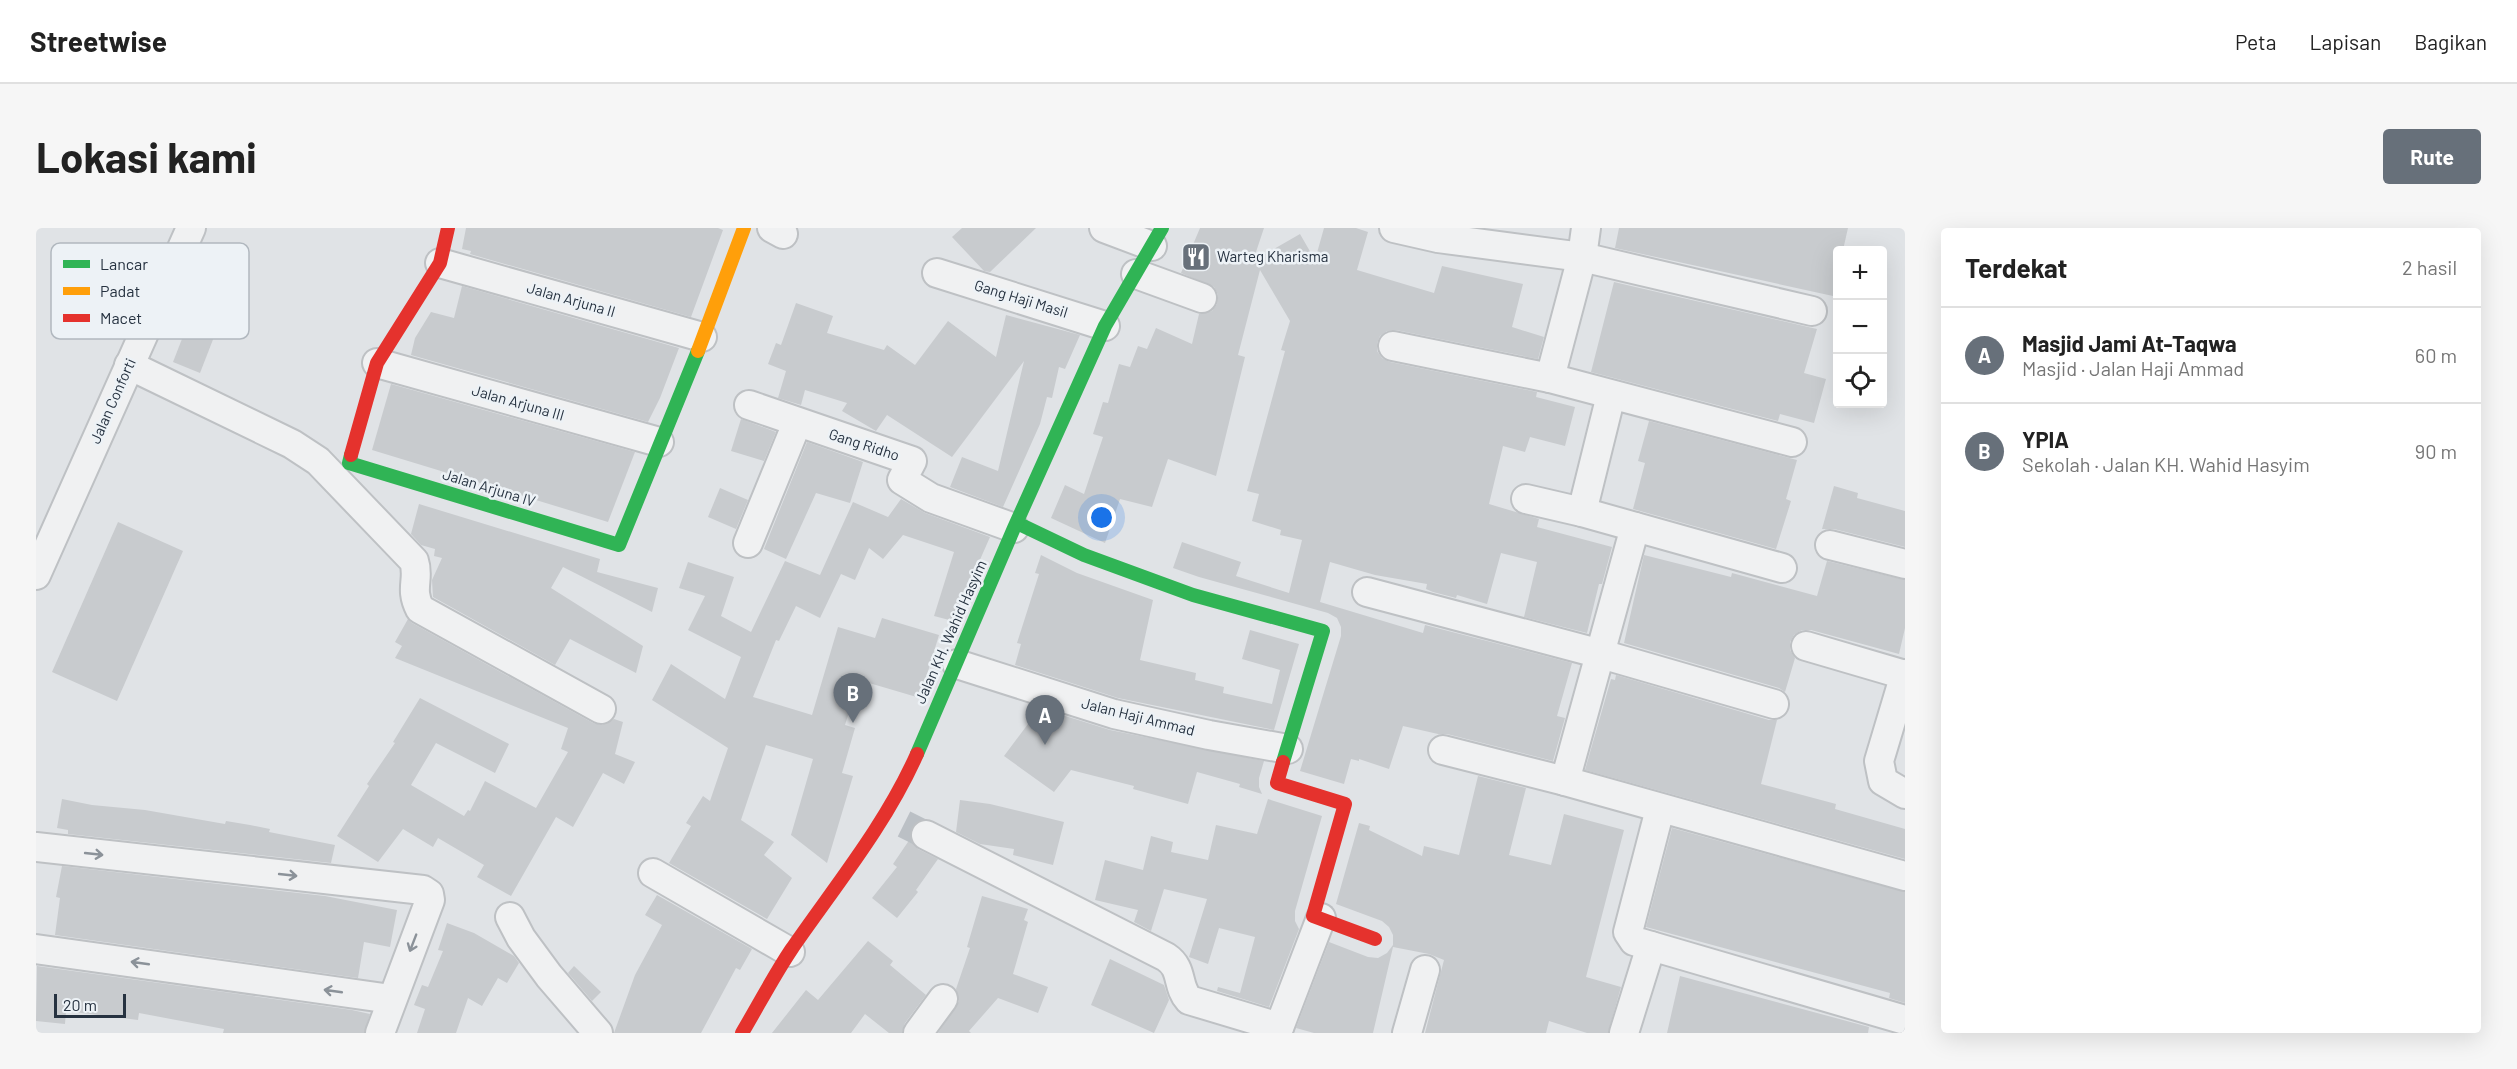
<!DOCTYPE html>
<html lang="id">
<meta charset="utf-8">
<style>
:root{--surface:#fff;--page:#f6f6f6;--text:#222;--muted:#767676;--line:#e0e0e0;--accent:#67707a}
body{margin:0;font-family:Barlow,sans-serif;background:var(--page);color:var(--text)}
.controls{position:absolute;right:18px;top:18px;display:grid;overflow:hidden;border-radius:6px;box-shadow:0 6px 24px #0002}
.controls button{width:54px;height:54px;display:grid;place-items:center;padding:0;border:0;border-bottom:2px solid var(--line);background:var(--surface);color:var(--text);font:30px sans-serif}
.scale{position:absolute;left:18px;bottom:15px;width:72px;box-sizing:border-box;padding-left:6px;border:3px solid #263240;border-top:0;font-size:16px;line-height:21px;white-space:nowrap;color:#263240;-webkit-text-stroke:4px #edf2f6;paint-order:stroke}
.you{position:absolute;left:1066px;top:290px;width:21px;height:21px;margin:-15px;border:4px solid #fff;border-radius:50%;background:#1a73e8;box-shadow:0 0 0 9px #1a73e833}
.badge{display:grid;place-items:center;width:39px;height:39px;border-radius:50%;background:var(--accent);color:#fff;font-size:20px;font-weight:700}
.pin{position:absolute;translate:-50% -50px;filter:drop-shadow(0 2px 3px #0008)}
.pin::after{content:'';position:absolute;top:32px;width:21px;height:18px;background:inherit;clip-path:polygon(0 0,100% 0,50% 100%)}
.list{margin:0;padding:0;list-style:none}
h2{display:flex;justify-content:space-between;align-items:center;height:78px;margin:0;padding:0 24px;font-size:26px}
h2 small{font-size:20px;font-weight:400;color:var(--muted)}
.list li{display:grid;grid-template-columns:39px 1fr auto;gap:18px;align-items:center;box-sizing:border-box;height:96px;padding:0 24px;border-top:2px solid var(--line)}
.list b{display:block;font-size:22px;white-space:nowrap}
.list p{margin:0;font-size:20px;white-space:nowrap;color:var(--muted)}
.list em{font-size:20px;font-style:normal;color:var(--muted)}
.icon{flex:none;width:33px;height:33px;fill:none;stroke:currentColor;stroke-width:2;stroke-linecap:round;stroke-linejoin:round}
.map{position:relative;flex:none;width:1869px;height:805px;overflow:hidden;border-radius:6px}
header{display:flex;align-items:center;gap:36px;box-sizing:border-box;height:84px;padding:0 30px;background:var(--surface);border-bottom:2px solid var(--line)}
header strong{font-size:28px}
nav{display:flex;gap:33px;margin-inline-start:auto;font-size:21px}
.intro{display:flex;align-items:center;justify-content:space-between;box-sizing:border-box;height:144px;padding:0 36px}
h1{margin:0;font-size:42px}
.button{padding:15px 27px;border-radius:6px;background:var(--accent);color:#fff;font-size:21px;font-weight:700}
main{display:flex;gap:36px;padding:0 36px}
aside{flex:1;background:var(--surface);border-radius:6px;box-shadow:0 6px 24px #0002}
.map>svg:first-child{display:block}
.building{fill:#c8cbce}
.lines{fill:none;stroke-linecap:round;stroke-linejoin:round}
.street-tunnel{stroke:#bbc0c5;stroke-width:28;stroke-dasharray:28 14;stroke-linecap:butt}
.street-casing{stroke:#bec1c4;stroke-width:32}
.street{stroke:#f0f1f2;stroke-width:28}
.fast{stroke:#30b455;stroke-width:14}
.slow{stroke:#ff9f0a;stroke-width:14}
.jam{stroke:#e5322d;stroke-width:14}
.oneway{stroke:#8b9299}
.labels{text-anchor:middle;stroke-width:5;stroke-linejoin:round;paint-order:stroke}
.poi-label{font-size:15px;fill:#263240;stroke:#edf2f6;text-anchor:start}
.street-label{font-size:15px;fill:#263240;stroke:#edf2f6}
.key{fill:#edf2f6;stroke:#b1b8bf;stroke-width:1.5}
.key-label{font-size:16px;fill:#263240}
</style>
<header>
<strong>Streetwise</strong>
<nav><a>Peta</a><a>Lapisan</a><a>Bagikan</a></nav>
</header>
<div class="intro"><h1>Lokasi kami</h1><a class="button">Rute</a></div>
<main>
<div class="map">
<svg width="1869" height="805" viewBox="0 0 1869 805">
<rect width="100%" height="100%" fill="#e0e3e6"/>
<g class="building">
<polygon points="430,0 682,0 687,2 655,89 434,26 435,23 426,21"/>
<polygon points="926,0 1000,0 954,44 948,43 916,9"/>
<polygon points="1164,0 1228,0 1217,33 1264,6 1279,32 1288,0 1320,0 1332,4 1321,42 1398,65 1406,38 1487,56 1476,99 1508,109 1502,131 1360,102 1351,103 1344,108 1341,115 1341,123 1346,130 1354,134 1501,164 1500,169 1539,179 1529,218 1494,209 1489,224 1467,218 1453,276 1503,291 1501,299 1576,319 1566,356 1563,356 1551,405 1488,389 1501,334 1465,325 1451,376 1421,367 1420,370 1397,364 1390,361 1391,356 1339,347 1294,334 1284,374 1387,405 1389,397 1536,435 1521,488 1529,490 1517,533 1411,506 1402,506 1367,498 1353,541 1323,531 1323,533 1315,531 1308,556 1264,543 1305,408 1305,399 1301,390 1292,385 1163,349 1137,340 1146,314 1205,334 1200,348 1253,365 1266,312 1244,307 1245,302 1216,293 1223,266 1211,263 1249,123 1245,122 1254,93 1224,42 1202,127 1209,129 1180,248 1132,231 1116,279 1084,271 1069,315 1015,290 1029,257 1048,266 1067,209 1057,206 1067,174 1072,175 1083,136 1094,139 1102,118 1111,121 1120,100 1156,116 1163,86 1176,83 1181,76 1182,67 1178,59 1145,45"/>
<polygon points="1583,0 1812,0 1807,22 1802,22 1802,48 1797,68 1579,20"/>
<polygon points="1578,54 1781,101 1768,145 1790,151 1778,195 1744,186 1742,193 1555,144"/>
<polygon points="426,58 643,120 624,170 612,194 375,127 379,110 395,84 418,90"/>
<polygon points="760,75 797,88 791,105 848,122 851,117 879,137 912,93 960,129 970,87 1044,107 1029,141 1023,139 1016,170 1011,169 1004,196 967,279 914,259 926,229 962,243 988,133 916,229 851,187 840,203 806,183 811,175 769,162 765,177 742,170 750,143 732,136 740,115 745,117"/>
<polygon points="151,98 178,109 164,145 137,134"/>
<polygon points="355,156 599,224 572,294 336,222"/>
<polygon points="705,191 740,204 728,233 695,223"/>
<polygon points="1613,193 1761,232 1750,271 1755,273 1740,321 1597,281 1609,235 1602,233"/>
<polygon points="771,214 827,234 814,275 780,265 750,331 728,321"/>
<polygon points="1798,258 1822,265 1821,270 1869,283 1869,319 1798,301 1786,301"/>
<polygon points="684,260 712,272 700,301 672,289"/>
<polygon points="865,271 889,285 954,309 917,393 898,388 918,324 867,307 847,331 833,320 819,352 805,346 784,390 760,378 743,413 740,412 717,469 776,487 802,399 839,410 846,390 903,407 884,470 823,452 809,497 819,500 806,545 817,548 791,635 755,607 777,531 730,517 705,592 738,614 728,627 756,650 731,691 633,635 655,598 650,595 667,568 674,573 692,520 616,472 635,436 689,471 705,429 652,402 669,368 643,360 652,334 698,349 685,388 715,404 749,333 784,347 817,274 852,289"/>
<polygon points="383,276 564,331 561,344 622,360 616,384 527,339 515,360 607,418 600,445 534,411 519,437 397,369 396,352 406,330 398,328 399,321 385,317 375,306"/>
<polygon points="82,294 147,323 81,473 16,444"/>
<polygon points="1005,327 1041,345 1117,372 1104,432 1160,445 1159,452 1188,459 1187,465 1236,476 1244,442 1206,431 1214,402 1263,416 1238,502 1082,470 979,437 985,416 981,415 1003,346 999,345"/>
<polygon points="1608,327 1695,349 1696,345 1781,368 1791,333 1869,352 1869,400 1863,426 1775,402 1766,402 1758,407 1754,414 1754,422 1759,430 1749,464 1743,460 1588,415"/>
<polygon points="372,391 376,395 557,495 566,497 578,491 587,494 579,526 599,534 588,556 567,545 537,599 520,589 475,668 441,649 448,637 402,610 397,619 367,601 342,634 301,608 333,558 331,556 359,515 357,514 384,470 473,516 459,545 400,515 375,557 428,588 432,582 434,583 449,553 500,580 532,524 525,521 532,500 359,430 366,418 359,414"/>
<polygon points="1580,447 1733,492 1741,492 1725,556 1800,576 1799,581 1869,601 1869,631 1549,542 1575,451 1579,452"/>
<polygon points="1004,480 1074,502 1228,533 1223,550 1223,559 1226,566 1203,559 1204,556 1161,544 1152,576 1097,561 1098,558 1035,542 1018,564 968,528"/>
<polygon points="1442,548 1490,560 1473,627 1515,637 1528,586 1588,602 1550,749 1585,759 1572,805 1551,805 1513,793 1510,805 1389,805 1408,732 1393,726 1357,719 1337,805 1278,805 1260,800 1293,714 1332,729 1342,730 1351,725 1357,717 1357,707 1353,699 1346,693 1300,676 1323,595 1334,598 1333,602 1386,628 1388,618 1423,627"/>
<polygon points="26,571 56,577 109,582 189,596 190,593 214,597 234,601 233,604 299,617 295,635 32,606 32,602 21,600"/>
<polygon points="1232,571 1286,588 1259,683 1259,693 1263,701 1233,779 1181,763 1182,759 1204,765 1219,709 1183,700 1172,736 1153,729 1171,671 1128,661 1115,703 1098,694 1102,682 1059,672 1069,632 1107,642 1115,608 1137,614 1135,624 1172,632 1180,597 1221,606"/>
<polygon points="924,572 954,576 1028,594 1017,637 977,627 978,621 944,616 920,604"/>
<polygon points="1636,600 1869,664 1869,775 1853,770 1854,765 1610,699"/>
<polygon points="874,611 882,621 902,631 880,662 882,664 861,690 836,670 861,639 857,636"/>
<polygon points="26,638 289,668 361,682 354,719 328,714 322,750 19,707 24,670 20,669"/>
<polygon points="621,667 716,721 704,742 700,740 665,805 578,805 599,747 626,697 609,687"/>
<polygon points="946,668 992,681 988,692 992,694 977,746 1012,759 1002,785 962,770 933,803 935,805 902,805 923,773 920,761 934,720 931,719"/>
<polygon points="411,695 438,705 478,728 483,735 471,755 462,750 446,778 432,770 420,805 381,805 389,781 378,777 386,757 392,759 407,723 402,722"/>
<polygon points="832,713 857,733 854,737 890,767 869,795 866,805 853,805 829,786 815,805 736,805 770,762 782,772"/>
<polygon points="1074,731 1128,757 1133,772 1118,805 1055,777"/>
<polygon points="1,738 316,782 334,786 328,805 187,805 188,801 103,785 102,792 30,783 29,796 0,793"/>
<polygon points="538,738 565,764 556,773 532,745"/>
<polygon points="1644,748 1833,799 1832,805 1631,805"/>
</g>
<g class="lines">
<polyline class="street-tunnel" points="868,596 890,607"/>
<g class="street-casing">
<g id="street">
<polyline points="736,0 747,6"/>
<polyline points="1068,0 1116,18"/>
<polyline points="1358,0 1402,10 1546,29 1776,83"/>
<polyline points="404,35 666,109"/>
<polyline points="901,45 1069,98"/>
<polyline points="1100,46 1166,70"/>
<polyline points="1357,118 1514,150 1756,214"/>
<polyline points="341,135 623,214"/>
<path d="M93 137 256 216 282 233 378 333C384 351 373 360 384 381L565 481"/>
<polyline points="1514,150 1546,29 1550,0"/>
<polyline points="713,177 876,233 866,252 895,270 978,300"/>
<polyline points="1490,271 1546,284 1746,340"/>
<polyline points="1546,284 1575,167"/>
<polyline points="712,315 761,195"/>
<polyline points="1794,317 1869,336"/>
<polyline points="0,347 155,0"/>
<polyline points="1331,364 1565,426 1738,476"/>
<polyline points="1770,418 1869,447"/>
<polyline points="921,436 1078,486 1173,507 1252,521"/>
<polyline points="1869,446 1843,533 1847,553 1869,566"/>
<polyline points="1407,522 1529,553 1869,648"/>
<polyline points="1529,553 1599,299"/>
<polyline points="1624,581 1592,704 1598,713 1869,792"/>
<path d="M890 607 1130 729C1148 741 1140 758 1153 772L1243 799"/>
<polyline points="0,619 387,662 393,666 394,672 344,805"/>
<polyline points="617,645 754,724"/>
<polyline points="474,689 485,710 513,748 562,805"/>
<polyline points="0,721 355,771"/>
<polyline points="882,805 907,771"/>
<polyline points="1241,805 1285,690"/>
<polyline points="1371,805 1389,742"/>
<polyline points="1588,805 1615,718"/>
</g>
</g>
<use href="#street" class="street"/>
<g class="fast">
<polyline points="315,227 313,235 583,317 662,123"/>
<polyline points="981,295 1048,327 1157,367 1287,403 1247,534"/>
<polyline points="881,526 978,300 1069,98 1126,0"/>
</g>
<polyline class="slow" points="662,123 708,0"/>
<g class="jam">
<polyline points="315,227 341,135 404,35 412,0"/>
<polyline points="1247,534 1241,555 1309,576 1277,688 1339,711"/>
<path d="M706 805C722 778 737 749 755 722 799 658 849 598 881 526"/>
</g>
</g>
<defs><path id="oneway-shaft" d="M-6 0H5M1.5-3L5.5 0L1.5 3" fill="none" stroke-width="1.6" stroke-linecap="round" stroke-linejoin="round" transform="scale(1.5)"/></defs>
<g class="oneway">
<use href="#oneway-shaft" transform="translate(58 626) rotate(6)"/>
<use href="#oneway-shaft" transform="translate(252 647) rotate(6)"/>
<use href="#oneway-shaft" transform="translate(377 715) rotate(111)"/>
<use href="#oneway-shaft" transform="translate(104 735) rotate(-172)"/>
<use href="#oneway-shaft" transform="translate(297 763) rotate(-172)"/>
</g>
<defs>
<g id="restaurant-square" transform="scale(1.5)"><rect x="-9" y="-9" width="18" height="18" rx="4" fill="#67707a" stroke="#edf2f6"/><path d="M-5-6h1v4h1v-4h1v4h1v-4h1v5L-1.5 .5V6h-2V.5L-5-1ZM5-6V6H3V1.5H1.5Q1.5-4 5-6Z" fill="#fff"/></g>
</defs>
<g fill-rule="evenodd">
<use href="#restaurant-square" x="1160" y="29"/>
</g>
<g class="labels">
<g class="poi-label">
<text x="1181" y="34">Warteg Kharisma</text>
</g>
<g class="street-label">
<text transform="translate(985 71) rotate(17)" y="5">Gang Haji Masil</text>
<text transform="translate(535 72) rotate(16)" y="5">Jalan Arjuna II</text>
<text transform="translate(77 173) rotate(-66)" y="5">Jalan Conforti</text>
<text transform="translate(482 175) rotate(16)" y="5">Jalan Arjuna III</text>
<text transform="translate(828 217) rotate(18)" y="5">Gang Ridho</text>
<text transform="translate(453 260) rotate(17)" y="5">Jalan Arjuna IV</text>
<text transform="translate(915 404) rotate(-66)" y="5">Jalan KH. Wahid Hasyim</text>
<text transform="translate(1102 489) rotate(14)" y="5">Jalan Haji Ammad</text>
</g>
</g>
<rect x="15" y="15" width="198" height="96" rx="9" class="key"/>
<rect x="27" y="32" width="27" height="8" fill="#30b455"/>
<rect x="27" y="59" width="27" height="8" fill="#ff9f0a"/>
<rect x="27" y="86" width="27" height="8" fill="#e5322d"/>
<g class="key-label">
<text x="64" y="42">Lancar</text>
<text x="64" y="69">Padat</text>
<text x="64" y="96">Macet</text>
</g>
</svg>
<div class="controls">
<button>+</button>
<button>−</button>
<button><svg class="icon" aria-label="locate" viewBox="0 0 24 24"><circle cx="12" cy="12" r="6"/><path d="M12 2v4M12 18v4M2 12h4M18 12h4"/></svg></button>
</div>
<div class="scale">20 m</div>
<div class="you"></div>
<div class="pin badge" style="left:1009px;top:517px">A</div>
<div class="pin badge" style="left:817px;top:495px">B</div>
</div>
<aside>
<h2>Terdekat<small>2 hasil</small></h2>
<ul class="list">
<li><span class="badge">A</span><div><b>Masjid Jami At-Taqwa</b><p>Masjid · Jalan Haji Ammad</p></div><em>60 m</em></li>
<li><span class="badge">B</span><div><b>YPIA</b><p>Sekolah · Jalan KH. Wahid Hasyim</p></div><em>90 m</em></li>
</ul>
</aside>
</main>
